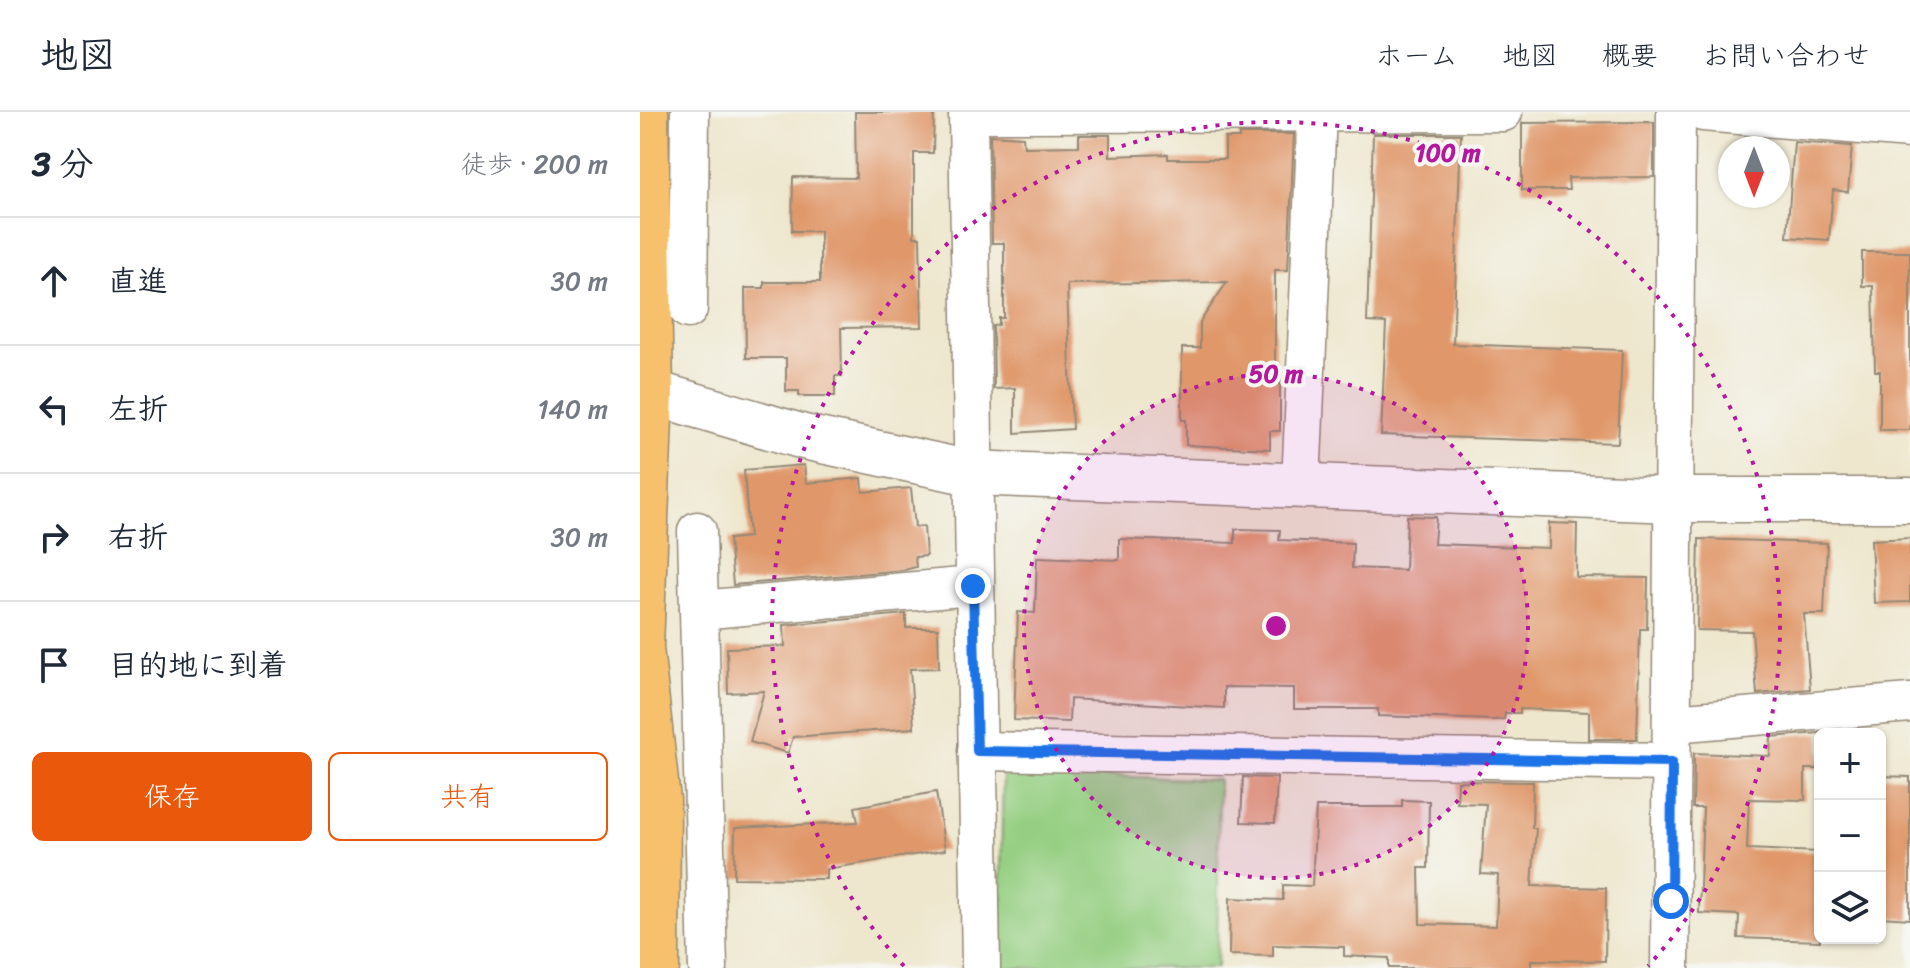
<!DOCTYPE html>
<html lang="ja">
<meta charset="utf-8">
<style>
:root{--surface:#fff;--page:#f6f6f7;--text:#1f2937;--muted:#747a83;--line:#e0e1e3;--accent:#ea580c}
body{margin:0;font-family:Sriracha,"Klee One",sans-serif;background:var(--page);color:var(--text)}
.controls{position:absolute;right:24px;bottom:24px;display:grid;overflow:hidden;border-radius:12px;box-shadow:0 2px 6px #0004}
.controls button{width:72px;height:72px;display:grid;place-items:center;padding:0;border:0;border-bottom:2px solid var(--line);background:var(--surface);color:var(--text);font:40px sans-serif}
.compass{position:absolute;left:1078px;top:24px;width:72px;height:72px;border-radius:50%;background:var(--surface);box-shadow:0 2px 6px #0004;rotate:180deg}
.stop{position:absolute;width:24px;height:24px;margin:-18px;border:6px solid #1a73e8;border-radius:50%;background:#fff}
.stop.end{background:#1a73e8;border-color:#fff;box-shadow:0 2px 8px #0008}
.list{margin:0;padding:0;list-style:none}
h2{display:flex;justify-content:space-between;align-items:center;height:104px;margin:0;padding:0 32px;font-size:34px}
h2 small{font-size:26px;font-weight:400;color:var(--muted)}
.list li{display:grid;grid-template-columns:52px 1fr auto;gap:24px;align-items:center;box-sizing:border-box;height:128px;padding:0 32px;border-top:2px solid var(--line)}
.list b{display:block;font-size:30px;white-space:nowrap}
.list em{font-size:26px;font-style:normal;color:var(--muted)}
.actions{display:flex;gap:16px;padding:24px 32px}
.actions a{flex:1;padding:18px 0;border:2px solid var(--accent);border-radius:12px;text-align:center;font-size:28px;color:var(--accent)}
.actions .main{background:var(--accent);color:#fff}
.icon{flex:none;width:44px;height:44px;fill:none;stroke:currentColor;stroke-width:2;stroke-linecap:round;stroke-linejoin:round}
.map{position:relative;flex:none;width:1270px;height:856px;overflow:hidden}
header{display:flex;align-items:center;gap:48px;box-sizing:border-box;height:112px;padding:0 40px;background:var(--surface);border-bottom:2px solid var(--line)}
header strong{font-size:38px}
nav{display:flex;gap:44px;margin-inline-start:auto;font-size:28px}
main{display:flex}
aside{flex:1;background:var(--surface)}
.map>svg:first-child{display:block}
.green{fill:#96cf83;stroke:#687c50;stroke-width:2}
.building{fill:#e0986b}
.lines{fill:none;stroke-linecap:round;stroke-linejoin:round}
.minor-casing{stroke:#948876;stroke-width:41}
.tertiary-casing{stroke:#948876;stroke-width:47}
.trunk-casing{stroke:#948876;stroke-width:47}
.minor{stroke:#fff;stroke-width:38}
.tertiary{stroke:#fff;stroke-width:44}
.trunk{stroke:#f7c06c;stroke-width:44}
.route{stroke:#1a73e8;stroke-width:10}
.ring{fill:none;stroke:#b5179e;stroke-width:4;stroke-dasharray:4 8}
.centre{fill:#b5179e;stroke:#f6f6f2;stroke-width:4}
.ring-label{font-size:24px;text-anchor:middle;font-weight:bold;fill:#b5179e;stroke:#f6f6f2;stroke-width:8;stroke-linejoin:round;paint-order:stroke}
</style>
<header>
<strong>地図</strong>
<nav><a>ホーム</a><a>地図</a><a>概要</a><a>お問い合わせ</a></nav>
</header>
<main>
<aside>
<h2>3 分<small>徒歩 · 200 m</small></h2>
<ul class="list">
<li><svg class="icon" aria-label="ahead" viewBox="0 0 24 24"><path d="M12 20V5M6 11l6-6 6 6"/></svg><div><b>直進</b></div><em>30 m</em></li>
<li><svg class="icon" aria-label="left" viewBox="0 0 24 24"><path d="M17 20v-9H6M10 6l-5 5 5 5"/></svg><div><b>左折</b></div><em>140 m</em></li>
<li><svg class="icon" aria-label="right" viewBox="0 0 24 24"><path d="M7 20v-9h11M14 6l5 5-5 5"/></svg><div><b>右折</b></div><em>30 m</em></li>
<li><svg class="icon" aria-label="arrive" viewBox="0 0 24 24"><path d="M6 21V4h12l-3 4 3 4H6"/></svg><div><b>目的地に到着</b></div></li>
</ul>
<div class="actions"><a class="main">保存</a><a>共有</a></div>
</aside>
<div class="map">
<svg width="1270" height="856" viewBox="0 0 1270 856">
<rect width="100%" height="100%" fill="#f6f6f2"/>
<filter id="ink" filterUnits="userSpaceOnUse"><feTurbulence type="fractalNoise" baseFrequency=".0125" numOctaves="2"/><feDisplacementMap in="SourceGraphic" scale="16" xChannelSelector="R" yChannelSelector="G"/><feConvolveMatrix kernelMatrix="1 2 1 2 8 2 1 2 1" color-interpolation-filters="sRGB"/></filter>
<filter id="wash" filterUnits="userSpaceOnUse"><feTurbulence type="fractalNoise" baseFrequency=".006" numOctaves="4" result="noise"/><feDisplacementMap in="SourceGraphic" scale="32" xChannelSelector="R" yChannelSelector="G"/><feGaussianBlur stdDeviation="1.8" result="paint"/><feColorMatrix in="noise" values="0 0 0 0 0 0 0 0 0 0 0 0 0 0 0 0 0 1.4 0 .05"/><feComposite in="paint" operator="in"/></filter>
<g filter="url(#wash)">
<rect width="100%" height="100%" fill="#eee7ce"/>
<polygon class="green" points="363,660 579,668 577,856 359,856"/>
<g id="blocks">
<g class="building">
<polygon points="215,0 294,0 293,41 274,41 274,125 280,125 282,215 201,216 202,264 195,264 195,284 159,284 159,279 146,279 146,246 106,246 105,176 124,176 124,170 180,170 180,119 152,119 153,65 216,66"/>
<polygon points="1014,10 1014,65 928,66 929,78 882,78 882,11"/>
<polygon points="599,22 654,22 648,158 635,158 635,253 640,253 640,319 630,319 630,337 546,333 546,308 542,308 542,236 560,236 560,210 587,170 427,172 432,317 375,321 375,276 354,277 353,214 359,213 359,206 364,206 364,131 352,131 350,23 383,25 384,35 439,34 439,23 470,23 470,44 528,42 528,47 585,47 585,26 599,26"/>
<polygon points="733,22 821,22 813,232 982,238 978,331 741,323 746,211 727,210"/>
<polygon points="1154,30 1212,34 1208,80 1193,78 1189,128 1147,125"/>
<polygon points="1222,140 1270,140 1270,318 1240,318 1240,259 1235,259 1233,174 1222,174"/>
<polygon points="164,353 166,371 222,366 223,380 271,376 275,415 284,414 286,444 275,445 276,455 264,458 93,473 89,427 109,425 104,358"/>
<polygon points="767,404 796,405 794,432 909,436 909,411 937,412 936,465 1008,466 1007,517 1000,517 997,627 949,627 949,600 880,597 880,601 865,601 864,607 854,608 738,604 738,597 654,597 654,576 584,575 584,596 430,587 429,610 374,608 378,500 395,501 397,445 479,448 479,427 595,431 595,417 640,418 639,428 713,431 712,456 765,458"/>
<polygon points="1270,426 1270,490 1234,491 1231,428"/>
<polygon points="1059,427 1187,431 1184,502 1164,502 1170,577 1117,582 1112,519 1057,518"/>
<polygon points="266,502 266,516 298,516 299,556 270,557 274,616 153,625 148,641 110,630 124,579 88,581 87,536 145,534 144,513"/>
<polygon points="1180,621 1180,657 1165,657 1165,688 1109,687 1107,737 1180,740 1180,829 1098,826 1099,803 1059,801 1063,696 1053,696 1054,641 1130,644 1131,625"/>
<polygon points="1240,664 1270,665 1270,807 1240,805"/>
<polygon points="603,665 637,666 635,711 601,710"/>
<polygon points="818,669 893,670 892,716 896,716 892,774 966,776 965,849 891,848 891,856 749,856 749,846 704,844 704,835 633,833 633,844 589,843 590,786 643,788 643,773 672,774 676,695 762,695 762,688 789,689 788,756 779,756 780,812 856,814 858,763 841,762 846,692 817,691"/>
<polygon points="296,680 305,738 186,757 186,767 94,766 95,716 218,710 215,695"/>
</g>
</g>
</g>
<g filter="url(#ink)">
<use href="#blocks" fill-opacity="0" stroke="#948876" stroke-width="2"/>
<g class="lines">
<g class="minor-casing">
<g id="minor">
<polyline points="328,0 341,856"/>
<polyline points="1063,0 1270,17"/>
<polyline points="328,1 863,0"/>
<polyline points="48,197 50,0"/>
<polyline points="661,373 677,2"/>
<polyline points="57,419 68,856"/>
<polyline points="59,498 333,474"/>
<polyline points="1033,611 1270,591"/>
<polyline points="337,639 1032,650"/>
<polyline points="1030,856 1036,0"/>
</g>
</g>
<g class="tertiary-casing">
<polyline id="tertiary" points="0,277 164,325 331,361 1035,388 1270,388"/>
</g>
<g class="trunk-casing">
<polyline id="trunk" points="6,0 11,281 1,536 18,688 17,856"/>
</g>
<use href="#minor" class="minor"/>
<use href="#tertiary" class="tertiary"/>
<use href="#trunk" class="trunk"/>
</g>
</g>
<g class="lines" filter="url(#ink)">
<polyline class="route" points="333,474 337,639 1032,650 1031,789"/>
</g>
<circle cx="636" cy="514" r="252" fill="#b5179e" fill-opacity=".12"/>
<g class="ring">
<circle cx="636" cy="514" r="252"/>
<path d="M264 854A504 504 0 1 1 1008 854"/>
</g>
<circle cx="636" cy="514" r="12" class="centre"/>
<g class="ring-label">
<text x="808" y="49">100 m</text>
<text x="636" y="270">50 m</text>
</g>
</svg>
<div class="controls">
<button>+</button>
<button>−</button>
<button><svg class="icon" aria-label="layers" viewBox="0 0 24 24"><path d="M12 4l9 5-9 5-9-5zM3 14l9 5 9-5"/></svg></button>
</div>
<svg class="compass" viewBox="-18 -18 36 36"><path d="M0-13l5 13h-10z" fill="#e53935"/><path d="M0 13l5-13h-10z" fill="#747a83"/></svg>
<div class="stop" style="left:1031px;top:789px"></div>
<div class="stop end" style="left:333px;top:474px"></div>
</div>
</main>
